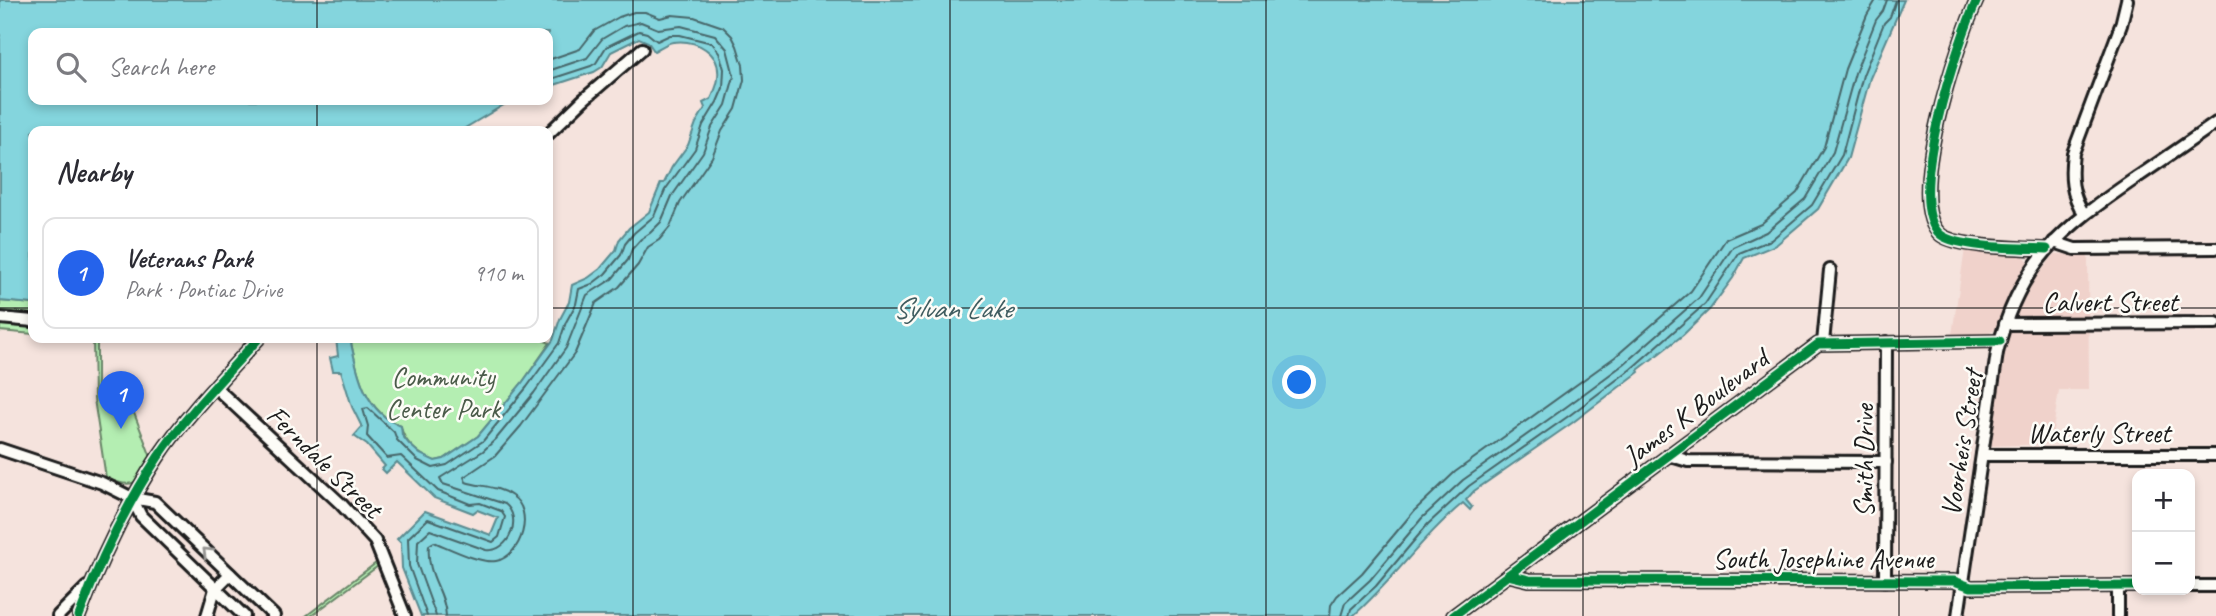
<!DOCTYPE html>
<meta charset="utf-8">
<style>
:root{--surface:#fff;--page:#f2f2f3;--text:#2b2b33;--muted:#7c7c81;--line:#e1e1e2;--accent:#2563eb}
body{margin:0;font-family:Caveat,sans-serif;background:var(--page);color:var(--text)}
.controls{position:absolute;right:21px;bottom:21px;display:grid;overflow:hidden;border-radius:14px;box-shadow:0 4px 10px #0003}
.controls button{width:63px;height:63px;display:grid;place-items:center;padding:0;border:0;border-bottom:2px solid var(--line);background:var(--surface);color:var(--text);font:35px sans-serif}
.you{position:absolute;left:1300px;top:383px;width:24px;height:24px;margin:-18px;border:5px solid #fff;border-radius:50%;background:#1a73e8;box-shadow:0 0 0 10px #1a73e833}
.badge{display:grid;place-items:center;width:46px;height:46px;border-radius:50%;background:var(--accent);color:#fff;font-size:23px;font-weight:700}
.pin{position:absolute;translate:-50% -58px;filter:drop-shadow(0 2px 4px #0008)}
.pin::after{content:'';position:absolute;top:37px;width:24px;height:21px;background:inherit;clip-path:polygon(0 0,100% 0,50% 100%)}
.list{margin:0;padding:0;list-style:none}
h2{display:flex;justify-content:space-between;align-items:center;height:91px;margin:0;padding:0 28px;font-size:30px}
h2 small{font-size:23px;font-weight:400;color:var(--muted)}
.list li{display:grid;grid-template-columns:46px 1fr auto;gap:21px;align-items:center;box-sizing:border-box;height:112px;margin:0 14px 14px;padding:0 14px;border:2px solid var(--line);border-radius:14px}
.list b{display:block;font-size:26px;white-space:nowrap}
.list p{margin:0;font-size:23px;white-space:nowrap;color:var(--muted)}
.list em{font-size:23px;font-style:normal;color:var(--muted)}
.icon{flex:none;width:38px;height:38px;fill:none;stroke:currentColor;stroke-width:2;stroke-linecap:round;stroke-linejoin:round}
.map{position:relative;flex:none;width:2216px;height:616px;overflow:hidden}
.search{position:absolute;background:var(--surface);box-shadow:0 4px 10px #0003;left:28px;top:28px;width:525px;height:77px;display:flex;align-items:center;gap:18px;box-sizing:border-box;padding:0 24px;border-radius:14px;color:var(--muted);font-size:26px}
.panel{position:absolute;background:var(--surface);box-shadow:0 4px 10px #0003;left:28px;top:126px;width:525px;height:217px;border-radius:14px}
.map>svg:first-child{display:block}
.built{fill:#f0d2cb}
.green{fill:#b4eeb2;stroke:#688567;stroke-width:2}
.water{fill:#84d5dd;stroke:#5a8b90;stroke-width:2}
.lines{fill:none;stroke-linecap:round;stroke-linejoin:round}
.shore{stroke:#466669;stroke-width:2}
.minor-casing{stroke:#1c1c1c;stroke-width:16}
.minor{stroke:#fdfcf7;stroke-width:10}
.cycleway-casing{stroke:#fdfcf7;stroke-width:13}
.cycleway{stroke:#00873e;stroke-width:9}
.oneway{stroke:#989794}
.grid{fill:none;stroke:#1c1c1c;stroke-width:2;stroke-opacity:0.55}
.labels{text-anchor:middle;stroke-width:5;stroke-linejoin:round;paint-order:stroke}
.street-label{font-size:28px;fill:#1c1c1c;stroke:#fdfcf7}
.park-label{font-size:28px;fill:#4a5b49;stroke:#fdfcf7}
.water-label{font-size:30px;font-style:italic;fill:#405d60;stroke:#fdfcf7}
</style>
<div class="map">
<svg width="2216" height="616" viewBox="0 0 2216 616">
<rect width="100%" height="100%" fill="#f5e3dd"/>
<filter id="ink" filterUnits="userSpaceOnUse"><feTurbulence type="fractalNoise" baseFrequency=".0143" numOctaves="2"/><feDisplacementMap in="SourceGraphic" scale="14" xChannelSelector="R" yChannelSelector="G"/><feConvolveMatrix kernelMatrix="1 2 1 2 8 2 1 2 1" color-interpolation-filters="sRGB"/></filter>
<g filter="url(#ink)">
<g class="built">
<polygon points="1965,249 2018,250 2030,263 2014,288 1998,329 1985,335 1952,334"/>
<polygon points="2055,254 2088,255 2089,390 2059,390 2051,444 1987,446 2001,362 2016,310 2026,290"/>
</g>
<g class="green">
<polygon points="0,301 33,304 33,334 0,331"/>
<path d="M93 338H97V398L124 387 152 460C136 484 134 490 106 478L94 399Z"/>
<path d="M350 338H538L550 343 522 383 478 436 444 459 435 461C420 456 403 442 401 426 364 411 357 372 350 338Z"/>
<polygon points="380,560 382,563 311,616 306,616"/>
</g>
<path class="water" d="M0 0H1904L1870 78 1848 158 1818 209 1776 245 1744 258 1733 278 1710 309 1683 335 1638 370 1639 372 1572 423 1474 491 1466 500 1472 507 1470 510 1463 503C1422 537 1393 581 1353 616H421L402 568 401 543 397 539 425 511 491 535 498 518 477 510 473 513 434 498 397 462 386 473 382 469 385 466 367 445 354 436 362 427 352 407 341 371H333L330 358 338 356 336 338H350C357 372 364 412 401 426L402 435 409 444 420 454 435 461 444 459 478 436 522 383 553 340 560 319 569 302 572 285 588 278 600 269 616 250 619 240 629 228 649 212 661 183H664L672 167 688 145 696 123 705 108 703 103 711 99C714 92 718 85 718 77 721 52 696 39 673 42 666 43 660 48 654 51L648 42 639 38 611 52 602 67 594 72 548 87V33H33V100H512L460 131H33V304L0 301Z"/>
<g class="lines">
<g class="shore">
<polyline points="427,616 409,566 408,538 428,519 493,542 499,537 505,517 501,511 480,503 470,504 438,491 401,456 387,458 367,436 368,426 363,409 368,408 394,432 397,440 417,460 433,468 447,465 483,441 527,387 559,343 566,322 576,304 579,289 592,284 605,274 621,255 625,244 634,233 654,216 665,190 695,149 703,125 717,102 723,88 724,69 719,52 712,43 680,35 670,35 657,41 647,33 639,31 606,47 596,63 591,66 548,80"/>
<path d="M436 616 417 564 418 541 430 530 486 550C509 553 523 518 505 504L443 484 440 478 483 451 496 439 534 393 566 348 587 295 612 279 628 260 632 249 641 239 650 233 661 222 672 196 703 152 712 127 726 105 734 76 727 49 715 35 681 26 658 29 641 22 624 26 602 39 587 58 548 71"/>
<path d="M446 616C445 590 426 576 429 545L434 542C449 548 480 564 496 561 522 556 535 511 512 496 496 485 480 487 466 482L464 477 495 456 521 426 575 353 596 303 619 287 638 265 648 247 659 240 670 227 680 203 712 157 722 131 736 109 744 80 743 65 737 46 732 36 723 27 694 17 672 15 660 18 645 12H634L619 17 594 31 580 49 548 60"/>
<polyline points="1330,616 1331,605 1337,596 1362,573 1414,511 1455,472 1615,357 1691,291 1726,239 1761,224 1797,193 1824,147 1845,69 1867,15 1876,0"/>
<polyline points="1341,616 1345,603 1370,580 1422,518 1463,480 1566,407 1624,364 1699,298 1733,247 1766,232 1805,199 1833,152 1855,73 1876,20 1883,11 1887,0"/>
<polyline points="1349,616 1351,609 1376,586 1428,524 1469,486 1570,415 1631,369 1705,304 1739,253 1771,240 1812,205 1842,155 1863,75 1884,23 1890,17 1896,0"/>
</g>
<g class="minor-casing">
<g id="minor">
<path d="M1977 0C1959 39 1902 205 1941 235 1958 248 2023 248 2047 249"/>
<polyline points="548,134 583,100 642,49"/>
<path d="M2084 214C2071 194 2070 177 2073 153L2121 25 2127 0"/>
<polyline points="2054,242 2075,249 2216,248"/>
<polyline points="0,318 33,321"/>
<polyline points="2005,324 2216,323"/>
<polyline points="1823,343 1830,270"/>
<polyline points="215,387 341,504 375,541 405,616"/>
<polyline points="0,449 102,483 132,498 155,502 274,616"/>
<polyline points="1668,455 1688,461 1886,462"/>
<polyline points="1982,455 2216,455"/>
<polyline points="132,498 141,516 244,616"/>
<polyline points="1508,575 1529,580 1954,581 1971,587 2137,586"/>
<polyline points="1885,581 1886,342"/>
<polyline points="2190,586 2216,586"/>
<polyline points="58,616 87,587"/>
<path d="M79 616C100 560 125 507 158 457 187 414 225 376 259 338"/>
<polyline points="207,616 215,589 230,574"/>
<polyline points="1453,616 1818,344 2000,341"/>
<path d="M1958 616 1997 353C2018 262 2063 228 2136 178 2163 160 2190 141 2216 123"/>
<polyline points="2118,616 2118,587"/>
</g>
</g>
<use href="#minor" class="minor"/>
<g class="cycleway-casing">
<g id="cycleway">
<path d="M1977 0C1959 39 1902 205 1941 235 1958 248 2023 248 2047 249"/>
<polyline points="1508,575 1529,580 1954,581 1971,587 2137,586"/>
<path d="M79 616C100 560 125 507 158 457 187 414 225 376 259 338"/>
<polyline points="1453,616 1818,344 2000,341"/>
</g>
</g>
<use href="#cycleway" class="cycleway"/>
</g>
<defs><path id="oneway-chevron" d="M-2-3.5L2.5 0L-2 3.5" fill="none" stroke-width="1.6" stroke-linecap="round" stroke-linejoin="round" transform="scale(1.75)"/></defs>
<use class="oneway" href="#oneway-chevron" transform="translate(207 552) rotate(-136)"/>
</g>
<path class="grid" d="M317 0V33M633 0V616M950 0V616M1266 0V616M1583 0V616M1899 0V616M317 100V131M0 308H33M548 308H2216M317 338V616"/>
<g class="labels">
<g class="street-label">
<text x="2110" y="311">Calvert Street</text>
<text transform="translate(1695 407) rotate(-37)" y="10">James K Boulevard</text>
<text x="2099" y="442">Waterly Street</text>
<text transform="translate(1961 443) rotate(-81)" y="10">Voorheis Street</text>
<text transform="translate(325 461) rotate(44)" y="10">Ferndale Street</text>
<text transform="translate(1863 461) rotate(-90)" y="10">Smith Drive</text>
<text x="1823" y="568">South Josephine Avenue</text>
</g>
<g class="park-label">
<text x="443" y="386">Community<tspan x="443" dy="32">Center Park</tspan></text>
</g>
<g class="water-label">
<text x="952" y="318">Sylvan Lake</text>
</g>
</g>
</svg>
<div class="controls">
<button>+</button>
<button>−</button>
</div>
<div class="you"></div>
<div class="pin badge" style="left:121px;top:429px">1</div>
<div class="search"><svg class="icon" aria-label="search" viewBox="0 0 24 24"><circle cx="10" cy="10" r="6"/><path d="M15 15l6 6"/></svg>Search here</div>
<section class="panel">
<h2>Nearby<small></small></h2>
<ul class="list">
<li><span class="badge">1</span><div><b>Veterans Park</b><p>Park · Pontiac Drive</p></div><em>910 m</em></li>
</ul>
</section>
</div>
